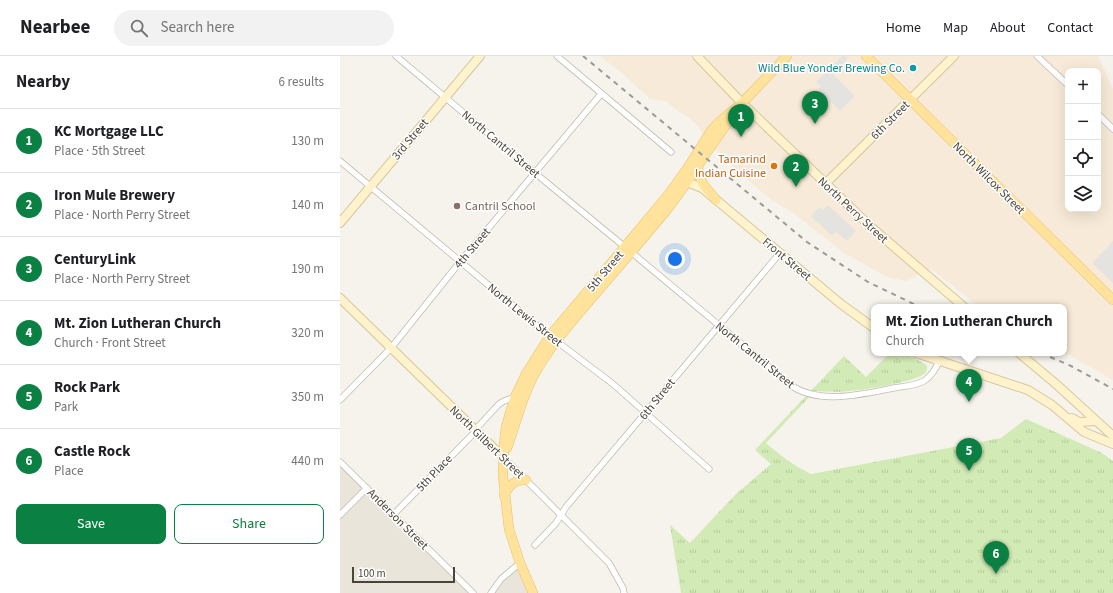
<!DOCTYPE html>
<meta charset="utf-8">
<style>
:root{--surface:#fff;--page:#f2f2f2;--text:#202124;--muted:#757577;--line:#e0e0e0;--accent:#0b8043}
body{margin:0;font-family:"Source Sans 3",sans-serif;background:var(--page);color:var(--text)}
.controls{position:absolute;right:12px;top:12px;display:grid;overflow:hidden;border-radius:8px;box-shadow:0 4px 16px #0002}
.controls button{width:36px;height:36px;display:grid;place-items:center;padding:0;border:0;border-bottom:1px solid var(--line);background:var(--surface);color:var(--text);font:20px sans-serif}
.scale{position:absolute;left:12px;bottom:10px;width:103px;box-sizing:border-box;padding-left:4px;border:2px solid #4b4439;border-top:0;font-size:11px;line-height:14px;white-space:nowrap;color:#4b4439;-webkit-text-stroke:3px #fff;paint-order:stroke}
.you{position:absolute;left:335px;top:203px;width:14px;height:14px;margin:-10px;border:3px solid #fff;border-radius:50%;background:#1a73e8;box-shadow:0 0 0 6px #1a73e833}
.badge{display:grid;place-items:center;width:26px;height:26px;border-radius:50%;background:var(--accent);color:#fff;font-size:13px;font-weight:700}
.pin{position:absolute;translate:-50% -33px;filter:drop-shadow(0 1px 2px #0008)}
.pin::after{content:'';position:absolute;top:21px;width:14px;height:12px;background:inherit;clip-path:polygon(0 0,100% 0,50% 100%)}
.popup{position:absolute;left:531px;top:248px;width:196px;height:52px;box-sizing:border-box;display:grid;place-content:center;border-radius:8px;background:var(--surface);filter:drop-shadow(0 1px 3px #0005);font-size:13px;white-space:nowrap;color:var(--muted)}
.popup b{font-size:15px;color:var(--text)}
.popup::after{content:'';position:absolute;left:50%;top:100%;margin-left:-8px;border:8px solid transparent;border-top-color:var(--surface)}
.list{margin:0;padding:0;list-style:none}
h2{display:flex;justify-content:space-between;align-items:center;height:52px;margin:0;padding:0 16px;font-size:17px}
h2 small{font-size:13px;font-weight:400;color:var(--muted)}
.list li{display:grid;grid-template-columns:26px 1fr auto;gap:12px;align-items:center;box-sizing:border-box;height:64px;padding:0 16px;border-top:1px solid var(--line)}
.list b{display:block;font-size:15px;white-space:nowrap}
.list p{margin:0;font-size:13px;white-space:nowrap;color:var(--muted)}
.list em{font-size:13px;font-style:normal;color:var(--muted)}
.actions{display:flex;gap:8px;padding:12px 16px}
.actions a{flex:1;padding:9px 0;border:1px solid var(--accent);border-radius:8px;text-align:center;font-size:14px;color:var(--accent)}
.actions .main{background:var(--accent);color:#fff}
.icon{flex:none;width:22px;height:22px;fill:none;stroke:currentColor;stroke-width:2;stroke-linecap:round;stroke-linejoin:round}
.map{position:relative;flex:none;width:773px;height:537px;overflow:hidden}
header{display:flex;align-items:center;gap:24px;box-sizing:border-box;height:56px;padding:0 20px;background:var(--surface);border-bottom:1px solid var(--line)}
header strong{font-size:19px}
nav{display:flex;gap:22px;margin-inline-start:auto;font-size:14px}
.search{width:280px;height:36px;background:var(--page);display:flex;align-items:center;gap:10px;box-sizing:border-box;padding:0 14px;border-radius:22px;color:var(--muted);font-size:15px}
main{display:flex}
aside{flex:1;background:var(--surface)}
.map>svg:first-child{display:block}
.residential{fill:#eae5da}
.commercial{fill:#f7ead8;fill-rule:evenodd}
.park{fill:url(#park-tufts)}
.parking{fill:#e5e3e0}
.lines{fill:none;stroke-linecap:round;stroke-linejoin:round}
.street-casing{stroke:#c2bbae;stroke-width:7}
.secondary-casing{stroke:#d6c79b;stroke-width:10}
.primary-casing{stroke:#e6c16a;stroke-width:10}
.street{stroke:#fff;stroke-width:5.5}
.secondary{stroke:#fff3cd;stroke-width:8}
.primary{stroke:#ffe39c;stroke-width:9}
.rail{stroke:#9a9a9a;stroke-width:2;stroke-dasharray:5 5;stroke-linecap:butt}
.culture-dot{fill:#0f9aa8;stroke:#fff;stroke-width:1.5}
.food-dot{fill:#e8710a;stroke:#fff;stroke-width:1.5}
.education-dot{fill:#8d6e63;stroke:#fff;stroke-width:1.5}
.labels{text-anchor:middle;stroke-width:3;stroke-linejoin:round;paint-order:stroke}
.culture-label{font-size:12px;fill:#0d838f;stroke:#fff;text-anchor:end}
.street-label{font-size:12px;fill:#4b4439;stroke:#fff}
.food-label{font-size:12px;fill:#c56008;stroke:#fff;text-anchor:end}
.education-label{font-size:12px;fill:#785e54;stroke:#fff;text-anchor:start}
</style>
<header>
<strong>Nearbee</strong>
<div class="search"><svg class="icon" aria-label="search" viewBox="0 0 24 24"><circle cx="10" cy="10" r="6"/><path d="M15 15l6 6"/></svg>Search here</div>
<nav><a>Home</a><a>Map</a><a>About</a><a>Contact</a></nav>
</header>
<main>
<aside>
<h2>Nearby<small>6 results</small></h2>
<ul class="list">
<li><span class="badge">1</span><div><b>KC Mortgage LLC</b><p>Place · 5th Street</p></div><em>130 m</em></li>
<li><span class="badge">2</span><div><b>Iron Mule Brewery</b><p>Place · North Perry Street</p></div><em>140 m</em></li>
<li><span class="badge">3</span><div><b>CenturyLink</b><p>Place · North Perry Street</p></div><em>190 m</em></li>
<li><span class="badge">4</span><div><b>Mt. Zion Lutheran Church</b><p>Church · Front Street</p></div><em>320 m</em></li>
<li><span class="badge">5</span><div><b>Rock Park</b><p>Park</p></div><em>350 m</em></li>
<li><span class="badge">6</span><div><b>Castle Rock</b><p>Place</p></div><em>440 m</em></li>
</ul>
<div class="actions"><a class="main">Save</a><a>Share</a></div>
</aside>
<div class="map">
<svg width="773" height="537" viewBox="0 0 773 537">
<defs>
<pattern id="park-tufts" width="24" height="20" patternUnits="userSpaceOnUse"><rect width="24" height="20" fill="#d2eab5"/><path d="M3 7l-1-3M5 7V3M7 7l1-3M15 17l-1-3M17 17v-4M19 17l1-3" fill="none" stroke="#b6ca9c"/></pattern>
</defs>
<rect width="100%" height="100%" fill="#f6f3ec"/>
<g class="residential">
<polygon points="0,406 133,537 0,537"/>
<polygon points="180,507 193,537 152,537 156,529"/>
</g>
<path class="commercial" d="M260 0H758L773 33V324L724 296V251H640L591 213 566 225 547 221 504 197 453 157 429 142 382 101 354 66 325 45 310 43 282 17ZM728 15H758V153H728Z"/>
<path class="park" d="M550 297H564L585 308 587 310C587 313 587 315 584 318 572 327 516 335 499 336 491 336 483 335 475 335L426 387C440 399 454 410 471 418L661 382 686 363 762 397 773 405V537H341L330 469 350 487 395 439 431 408 415 394 504 300 526 321Z"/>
<g class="parking">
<polygon points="502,0 505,0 508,2 493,18 515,40 500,55 478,33 483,28 480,30 476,26"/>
<polygon points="488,149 516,175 507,185 496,176 492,180 471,160 479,151 483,154"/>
<polygon points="773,185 773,227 752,207"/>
</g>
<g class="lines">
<g class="street-casing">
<g id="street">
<polyline points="56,0 195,117 285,191"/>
<polyline points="217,0 331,96"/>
<polyline points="697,0 728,29"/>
<polyline points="758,58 773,73"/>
<polyline points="0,105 207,278 273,328 369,413"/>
<path d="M291 196 452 330C480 349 524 338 554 332 564 330 575 330 584 325 591 320 596 313 599 305"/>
<polyline points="0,344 51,292 120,206 261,38"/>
<polyline points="135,374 159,348 164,345 175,341"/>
<polyline points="163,401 269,507 283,532 284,537"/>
<polyline points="0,406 133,537"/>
<polyline points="0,459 27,432"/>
<polyline points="53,459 136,375"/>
<polyline points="195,489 216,467 226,451 440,197"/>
<polyline points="151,537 161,523 180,507"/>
</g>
</g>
<g class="secondary-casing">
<g id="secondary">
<polyline points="357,0 402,47 531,171 624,251"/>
<polyline points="341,128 347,126 362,132 501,248 534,272"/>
<polyline points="485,128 614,0"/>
<polyline points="0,167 140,0"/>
<polyline points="0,242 163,401"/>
<polyline points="576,297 688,334 712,349 744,376 773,388"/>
<polyline points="679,297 716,328 773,380"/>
<polyline points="732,362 739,366 756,365"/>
</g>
</g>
<g class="primary-casing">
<g id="primary">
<polyline points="526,0 773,244"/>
<path d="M358 109C358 126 367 132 376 144"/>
<path d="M167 392C176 368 181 344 193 321 208 292 230 268 251 243 276 214 301 185 325 156 350 125 369 90 393 60"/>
<path d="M164 439C169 429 175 423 186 424"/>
<polyline points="193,537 180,507 169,473 163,420 164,388 166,371 175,341 186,318 210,280 329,138 347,113 371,75 379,66 402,47 447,0"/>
</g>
</g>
<use href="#street" class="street"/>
<use href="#secondary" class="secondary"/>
<use href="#primary" class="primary"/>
<g class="rail">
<polyline points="243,0 467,186 528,226 580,251"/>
<polyline points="701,297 731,310 773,333"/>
</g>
</g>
<circle class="culture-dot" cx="573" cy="12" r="4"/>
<circle class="food-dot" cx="434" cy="110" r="4"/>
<circle class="education-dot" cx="117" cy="150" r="4"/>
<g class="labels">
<g class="culture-label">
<text x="565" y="16">Wild Blue Yonder Brewing Co.</text>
</g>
<g class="street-label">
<text transform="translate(550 64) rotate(-45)" y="4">6th Street</text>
<text transform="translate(70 83) rotate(-50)" y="4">3rd Street</text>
<text transform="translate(161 88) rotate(40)" y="4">North Cantril Street</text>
<text transform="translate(649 122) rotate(45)" y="4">North Wilcox Street</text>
<text transform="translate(513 154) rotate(43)" y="4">North Perry Street</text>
<text transform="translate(132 192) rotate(-50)" y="4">4th Street</text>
<text transform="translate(447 203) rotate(40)" y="4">Front Street</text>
<text transform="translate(265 215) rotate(-50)" y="4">5th Street</text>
<text transform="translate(185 259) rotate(39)" y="4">North Lewis Street</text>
<text transform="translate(415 299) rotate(39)" y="4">North Cantril Street</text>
<text transform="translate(317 343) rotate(-51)" y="4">6th Street</text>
<text transform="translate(147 386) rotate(44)" y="4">North Gilbert Street</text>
<text transform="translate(94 417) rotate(-46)" y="4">5th Place</text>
<text transform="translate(58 463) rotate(45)" y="4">Anderson Street</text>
</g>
<g class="food-label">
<text x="426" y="107">Tamarind<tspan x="426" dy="14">Indian Cuisine</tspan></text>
</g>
<g class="education-label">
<text x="125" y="154">Cantril School</text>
</g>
</g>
</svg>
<div class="controls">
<button>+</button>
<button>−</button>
<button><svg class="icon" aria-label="locate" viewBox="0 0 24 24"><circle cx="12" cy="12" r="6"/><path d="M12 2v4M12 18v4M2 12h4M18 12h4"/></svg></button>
<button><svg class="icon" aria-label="layers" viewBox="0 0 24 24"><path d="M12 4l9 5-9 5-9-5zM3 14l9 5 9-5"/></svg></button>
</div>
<div class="scale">100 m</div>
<div class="you"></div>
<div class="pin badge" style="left:401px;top:81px">1</div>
<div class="pin badge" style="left:456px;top:131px">2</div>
<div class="pin badge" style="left:475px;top:68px">3</div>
<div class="pin badge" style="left:629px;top:346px">4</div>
<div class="popup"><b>Mt. Zion Lutheran Church</b>Church</div>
<div class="pin badge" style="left:629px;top:415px">5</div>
<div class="pin badge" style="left:656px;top:518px">6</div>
</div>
</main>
